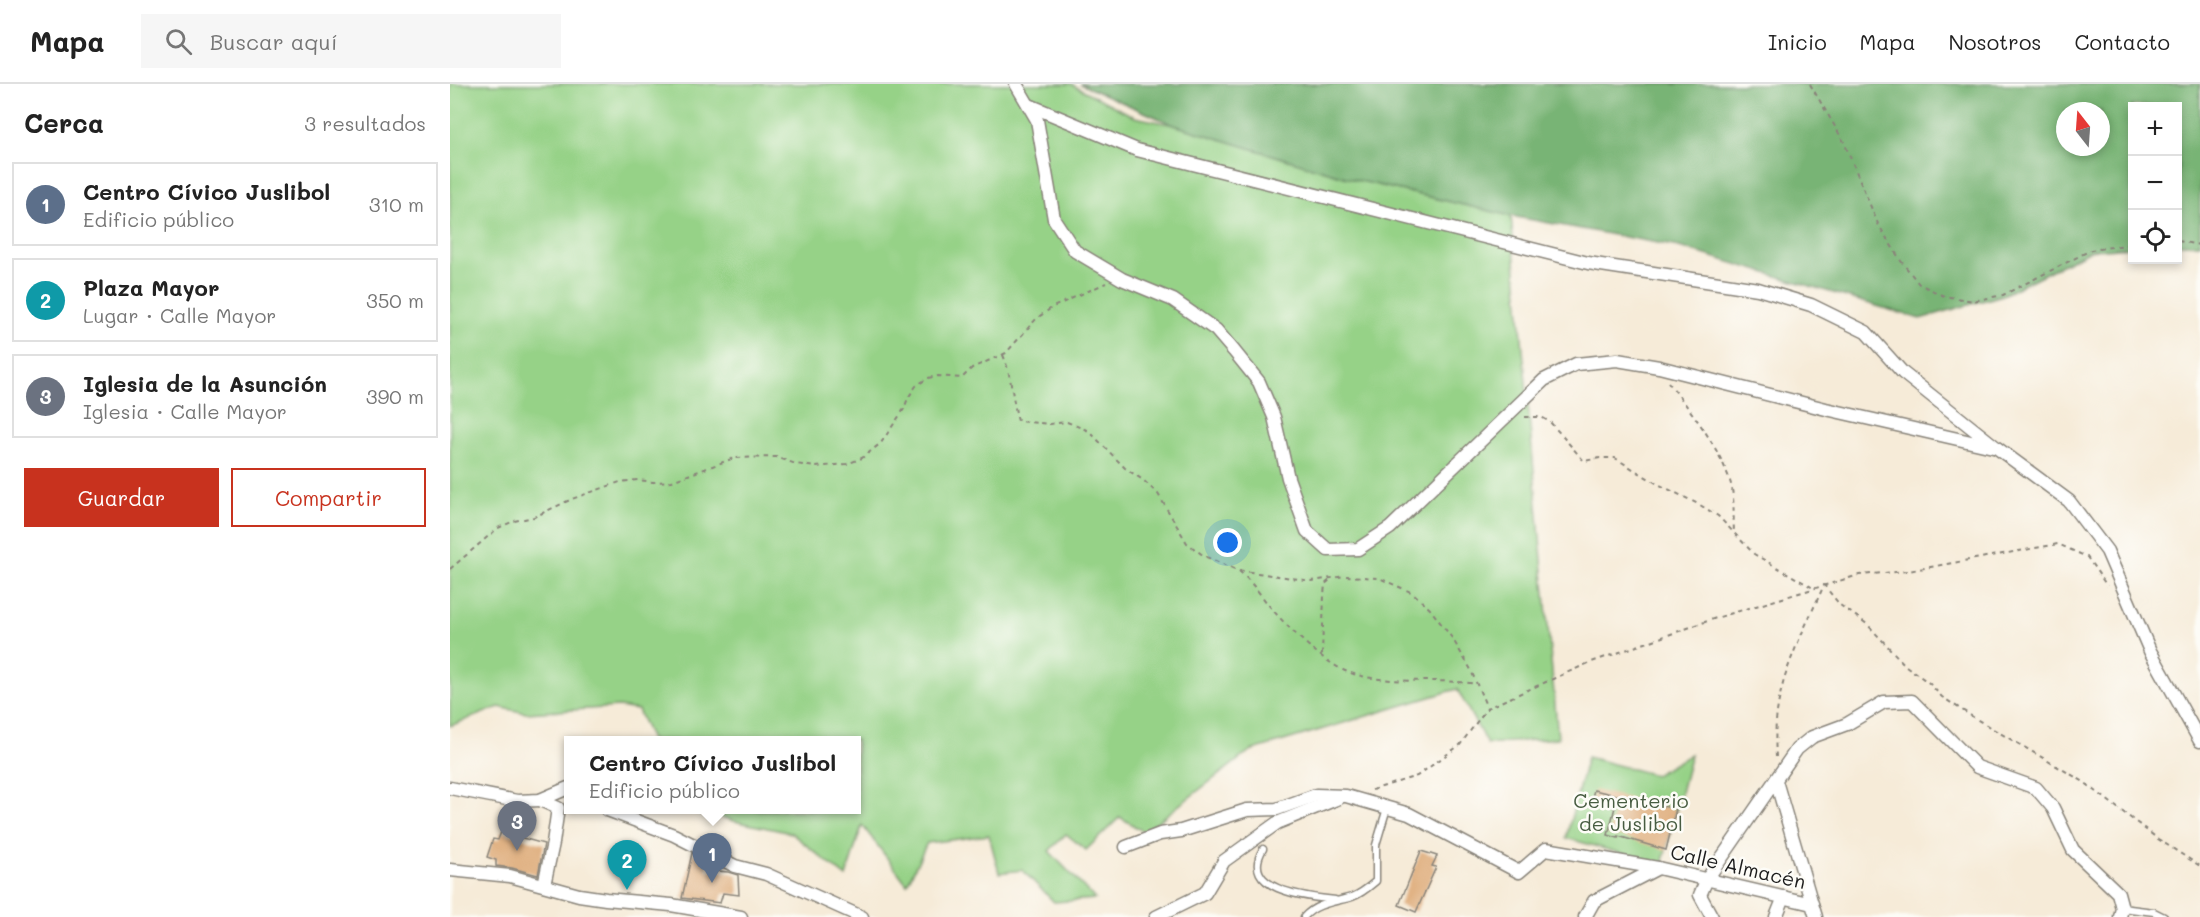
<!DOCTYPE html>
<html lang="es">
<meta charset="utf-8">
<style>
:root{--surface:#fff;--page:#f6f6f6;--text:#222;--muted:#767676;--line:#e0e0e0;--accent:#c8321e}
body{margin:0;font-family:Mali,sans-serif;background:var(--page);color:var(--text)}
.controls{position:absolute;right:18px;top:18px;display:grid;overflow:hidden;border-radius:0px;box-shadow:0 3px 9px #0003}
.controls button{width:54px;height:54px;display:grid;place-items:center;padding:0;border:0;border-bottom:2px solid var(--line);background:var(--surface);color:var(--text);font:30px sans-serif}
.compass{position:absolute;left:1606px;top:18px;width:54px;height:54px;border-radius:50%;background:var(--surface);box-shadow:0 3px 9px #0003;rotate:343deg}
.you{position:absolute;left:778px;top:459px;width:21px;height:21px;margin:-15px;border:4px solid #fff;border-radius:50%;background:#1a73e8;box-shadow:0 0 0 9px #1a73e833}
.badge{display:grid;place-items:center;width:39px;height:39px;border-radius:50%;background:var(--accent);color:#fff;font-size:20px;font-weight:700}
.pin{position:absolute;translate:-50% -50px;filter:drop-shadow(0 2px 3px #0008)}
.pin::after{content:'';position:absolute;top:32px;width:21px;height:18px;background:inherit;clip-path:polygon(0 0,100% 0,50% 100%)}
.popup{position:absolute;left:114px;top:652px;width:297px;height:78px;box-sizing:border-box;display:grid;place-content:center;border-radius:0px;background:var(--surface);filter:drop-shadow(0 2px 4px #0005);font-size:20px;white-space:nowrap;color:var(--muted)}
.popup b{font-size:22px;color:var(--text)}
.popup::after{content:'';position:absolute;left:50%;top:100%;margin-left:-12px;border:12px solid transparent;border-top-color:var(--surface)}
.list{margin:0;padding:0;list-style:none}
h2{display:flex;justify-content:space-between;align-items:center;height:78px;margin:0;padding:0 24px;font-size:26px}
h2 small{font-size:20px;font-weight:400;color:var(--muted)}
.list li{display:grid;grid-template-columns:39px 1fr auto;gap:18px;align-items:center;box-sizing:border-box;height:84px;margin:0 12px 12px;padding:0 12px;border:2px solid var(--line);border-radius:0px}
.list b{display:block;font-size:22px;white-space:nowrap}
.list p{margin:0;font-size:20px;white-space:nowrap;color:var(--muted)}
.list em{font-size:20px;font-style:normal;color:var(--muted)}
.actions{display:flex;gap:12px;padding:18px 24px}
.actions a{flex:1;padding:14px 0;border:2px solid var(--accent);border-radius:0px;text-align:center;font-size:21px;color:var(--accent)}
.actions .main{background:var(--accent);color:#fff}
.icon{flex:none;width:33px;height:33px;fill:none;stroke:currentColor;stroke-width:2;stroke-linecap:round;stroke-linejoin:round}
.map{position:relative;flex:none;width:1750px;height:833px;overflow:hidden}
header{display:flex;align-items:center;gap:36px;box-sizing:border-box;height:84px;padding:0 30px;background:var(--surface);border-bottom:2px solid var(--line)}
header strong{font-size:28px}
nav{display:flex;gap:33px;margin-inline-start:auto;font-size:21px}
.search{width:420px;height:54px;background:var(--page);display:flex;align-items:center;gap:15px;box-sizing:border-box;padding:0 21px;border-radius:0px;color:var(--muted);font-size:22px}
main{display:flex}
aside{flex:1;background:var(--surface)}
.map>svg:first-child{display:block}
.green{fill:#96d287;stroke:#597752;stroke-width:1.5}
.forest{fill:#78b474;stroke:#4a6848;stroke-width:1.5;fill-rule:evenodd}
.building{fill:#e1b385}
.lines{fill:none;stroke-linecap:round;stroke-linejoin:round}
.lane-casing{stroke:#89847a;stroke-width:9}
.street-casing{stroke:#89847a;stroke-width:15}
.path{stroke:#89847a;stroke-width:2;stroke-dasharray:4.5 4.5;stroke-linecap:butt}
.lane{stroke:#fff;stroke-width:6}
.street{stroke:#fff;stroke-width:12}
.labels{text-anchor:middle;stroke-width:5;stroke-linejoin:round;paint-order:stroke}
.park-label{font-size:20px;fill:#475c41;stroke:#fdfcf7}
.street-label{font-size:20px;fill:#1c1c1c;stroke:#fdfcf7}
</style>
<header>
<strong>Mapa</strong>
<div class="search"><svg class="icon" aria-label="search" viewBox="0 0 24 24"><circle cx="10" cy="10" r="6"/><path d="M15 15l6 6"/></svg>Buscar aquí</div>
<nav><a>Inicio</a><a>Mapa</a><a>Nosotros</a><a>Contacto</a></nav>
</header>
<main>
<aside>
<h2>Cerca<small>3 resultados</small></h2>
<ul class="list">
<li><span class="badge" style="background:#5c6f8a">1</span><div><b>Centro Cívico Juslibol</b><p>Edificio público</p></div><em>310 m</em></li>
<li><span class="badge" style="background:#0f9aa8">2</span><div><b>Plaza Mayor</b><p>Lugar · Calle Mayor</p></div><em>350 m</em></li>
<li><span class="badge" style="background:#6b7280">3</span><div><b>Iglesia de la Asunción</b><p>Iglesia · Calle Mayor</p></div><em>390 m</em></li>
</ul>
<div class="actions"><a class="main">Guardar</a><a>Compartir</a></div>
</aside>
<div class="map">
<svg width="1750" height="833" viewBox="0 0 1750 833">
<rect width="100%" height="100%" fill="#fdfcf7"/>
<filter id="ink" filterUnits="userSpaceOnUse"><feTurbulence type="fractalNoise" baseFrequency=".0167" numOctaves="2"/><feDisplacementMap in="SourceGraphic" scale="12" xChannelSelector="R" yChannelSelector="G"/><feConvolveMatrix kernelMatrix="1 2 1 2 8 2 1 2 1" color-interpolation-filters="sRGB"/></filter>
<filter id="wash" filterUnits="userSpaceOnUse"><feTurbulence type="fractalNoise" baseFrequency=".008" numOctaves="4" result="noise"/><feDisplacementMap in="SourceGraphic" scale="24" xChannelSelector="R" yChannelSelector="G"/><feGaussianBlur stdDeviation="1.35" result="paint"/><feColorMatrix in="noise" values="0 0 0 0 0 0 0 0 0 0 0 0 0 0 0 0 0 1.4 0 .05"/><feComposite in="paint" operator="in"/></filter>
<g filter="url(#wash)">
<rect width="100%" height="100%" fill="#f6ebd8"/>
<g class="green">
<polygon points="0,0 621,0 685,33 724,41 898,94 1061,132 1108,654 1037,660 1007,605 800,667 694,748 670,733 636,766 616,750 599,767 645,815 604,818 572,786 549,789 539,751 477,759 457,800 412,741 396,793 341,749 284,737 250,726 406,726 406,656 201,656 188,626 169,623 76,629 49,623 0,642"/>
<polygon points="1241,670 1212,781 1116,754 1137,673 1205,691"/>
</g>
<path class="forest" d="M630 0H1750V160H1728V22H1682V163L1641 166 1553 211 1470 235 1229 163 1061 132 898 94 724 41ZM1615 27H1651V63H1615Z"/>
<g id="blocks">
<g class="building">
<polygon points="1144,706 1226,725 1216,766 1168,752 1168,754 1158,751 1165,723 1141,717"/>
<polygon points="51,748 94,760 88,791 62,784 46,782 46,776 37,773 43,755 48,756"/>
<polygon points="971,767 987,772 982,782 986,783 966,828 949,821"/>
<polygon points="242,769 258,777 257,786 278,788 288,791 289,811 273,809 270,819 232,814"/>
</g>
</g>
</g>
<g filter="url(#ink)">
<use href="#blocks" fill-opacity="0" stroke="#89847a" stroke-width="1.5"/>
<g class="lines">
<g class="lane-casing">
<g id="lane">
<path d="M813 765C788 807 860 813 885 816"/>
<polyline points="1672,824 1704,828 1714,833"/>
<path d="M854 833C866 819 885 818 902 813 911 810 919 803 926 797V761L937 724"/>
</g>
</g>
<g class="street-casing">
<g id="street">
<polyline points="566,0 587,36 604,135 625,167 672,195 723,216 766,246 784,267 809,298 824,333 838,394 857,447 878,466 908,465 940,444 1094,296 1126,280 1167,276 1209,283 1376,325 1543,363"/>
<polyline points="579,21 687,66 1138,179 1308,205 1361,221 1416,248 1453,289 1547,364 1619,417 1657,467 1700,567 1750,657"/>
<polyline points="1326,697 1362,820"/>
<polyline points="0,704 67,717 90,716 118,704"/>
<polyline points="90,716 108,724 103,759 94,801"/>
<polyline points="157,726 224,751 285,782 316,790 412,833"/>
<polyline points="676,763 710,750 731,747 797,726 827,725 866,711 896,712 959,730 1069,788 1096,765 1208,784 1362,820 1366,833"/>
<polyline points="0,786 60,792 129,811 156,815 221,821 291,833"/>
<polyline points="706,833 755,809 774,777 827,739 889,714"/>
<polyline points="1135,833 1144,817 1208,784"/>
<polyline points="1262,833 1250,811 1257,795 1347,665 1362,653 1397,640 1434,618 1462,617 1527,683 1586,704 1603,724 1623,766 1668,809 1672,824 1670,833"/>
<polyline points="1326,833 1334,813"/>
</g>
</g>
<g class="path">
<polyline points="1360,0 1394,58 1428,140 1451,177 1469,200 1494,212 1523,217 1553,211 1641,166 1682,160"/>
<polyline points="1728,157 1750,161"/>
<path d="M553 271C562 292 562 315 568 337L600 340 617 338 639 347 675 384 693 396 708 410 737 459 754 472 787 486 862 497 895 492 929 494 963 509 980 525 1002 554 1020 584 1037 624"/>
<path d="M1218 298C1241 327 1268 361 1280 397 1285 412 1283 432 1284 448"/>
<polyline points="1075,333 1091,333 1100,338 1134,377 1150,374 1165,374 1206,399 1250,421 1268,432 1304,470 1363,504"/>
<polyline points="0,485 48,444 64,437 84,433 122,415 170,398 188,396 203,398 222,397 284,374 326,373 346,380 365,383 397,380 412,374 431,359 454,325 458,314 466,302 478,294 488,292 512,294 522,284 556,269 587,234 603,223 656,199"/>
<path d="M789 487C802 498 811 512 822 525 839 545 868 573 891 585 927 603 986 593 1026 600"/>
<polyline points="872,571 874,511 875,500 880,496"/>
<path d="M1326 673C1325 656 1325 639 1328 622 1335 579 1357 540 1374 501L1390 521 1417 540 1456 582 1479 599 1492 613 1526 635 1634 698 1708 755 1750 782"/>
<polyline points="922,706 967,692 1010,661 1037,624 1139,579 1266,534 1409,491 1458,487 1608,460 1637,473 1657,502"/>
</g>
<use href="#lane" class="lane"/>
<use href="#street" class="street"/>
</g>
</g>
<g class="labels">
<g class="park-label">
<text x="1181" y="724">Cementerio<tspan x="1181" dy="23">de Juslibol</tspan></text>
</g>
<g class="street-label">
<text transform="translate(1288 783) rotate(13)" y="7">Calle Almacén</text>
</g>
</g>
</svg>
<div class="controls">
<button>+</button>
<button>−</button>
<button><svg class="icon" aria-label="locate" viewBox="0 0 24 24"><circle cx="12" cy="12" r="6"/><path d="M12 2v4M12 18v4M2 12h4M18 12h4"/></svg></button>
</div>
<svg class="compass" viewBox="-18 -18 36 36"><path d="M0-13l5 13h-10z" fill="#e53935"/><path d="M0 13l5-13h-10z" fill="#767676"/></svg>
<div class="you"></div>
<div class="pin badge" style="left:262px;top:799px;background:#5c6f8a">1</div>
<div class="popup"><b>Centro Cívico Juslibol</b>Edificio público</div>
<div class="pin badge" style="left:177px;top:806px;background:#0f9aa8">2</div>
<div class="pin badge" style="left:67px;top:767px;background:#6b7280">3</div>
</div>
</main>
